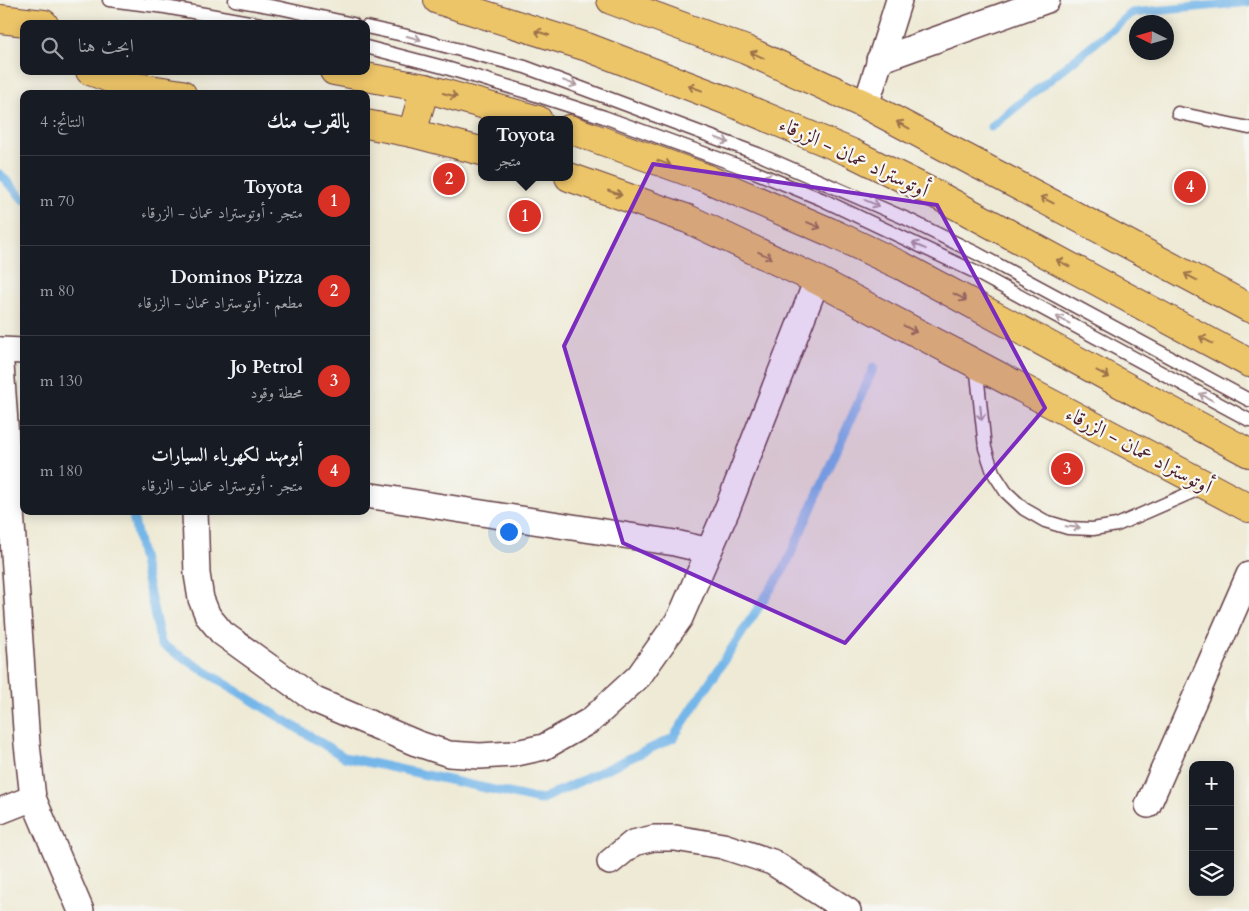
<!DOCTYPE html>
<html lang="ar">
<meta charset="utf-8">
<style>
:root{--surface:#171b24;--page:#20242c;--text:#f1f3f6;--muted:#9ea1a6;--line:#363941;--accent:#d93025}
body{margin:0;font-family:Cardo,Amiri,serif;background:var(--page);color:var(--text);direction:rtl}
.controls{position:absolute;right:15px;bottom:15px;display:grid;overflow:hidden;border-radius:10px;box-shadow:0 2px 12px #0003}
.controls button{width:45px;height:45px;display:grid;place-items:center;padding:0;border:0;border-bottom:1px solid var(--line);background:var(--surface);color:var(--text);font:25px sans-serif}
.compass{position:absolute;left:1129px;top:15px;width:45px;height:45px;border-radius:50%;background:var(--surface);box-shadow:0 2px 12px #0003;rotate:275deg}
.you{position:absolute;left:508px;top:531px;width:18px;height:18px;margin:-12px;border:4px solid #fff;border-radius:50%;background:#1a73e8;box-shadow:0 0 0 8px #1a73e833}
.badge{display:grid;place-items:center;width:32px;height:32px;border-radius:50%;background:var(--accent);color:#fff;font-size:16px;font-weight:700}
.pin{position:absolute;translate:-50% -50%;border:2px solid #fff;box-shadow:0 1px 5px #0006}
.popup{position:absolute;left:478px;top:116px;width:95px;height:65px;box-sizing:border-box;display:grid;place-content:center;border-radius:10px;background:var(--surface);filter:drop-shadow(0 1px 4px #0005);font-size:16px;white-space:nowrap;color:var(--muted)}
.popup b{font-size:19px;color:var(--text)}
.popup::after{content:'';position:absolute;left:50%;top:100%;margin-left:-10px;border:10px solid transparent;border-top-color:var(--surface)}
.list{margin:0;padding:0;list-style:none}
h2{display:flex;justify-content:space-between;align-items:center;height:65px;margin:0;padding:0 20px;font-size:21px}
h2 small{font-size:16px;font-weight:400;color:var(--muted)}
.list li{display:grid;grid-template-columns:32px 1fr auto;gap:15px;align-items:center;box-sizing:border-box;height:90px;padding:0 20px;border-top:1px solid var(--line)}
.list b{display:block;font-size:19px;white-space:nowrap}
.list p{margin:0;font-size:16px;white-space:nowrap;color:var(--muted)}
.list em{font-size:16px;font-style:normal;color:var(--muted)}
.icon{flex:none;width:28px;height:28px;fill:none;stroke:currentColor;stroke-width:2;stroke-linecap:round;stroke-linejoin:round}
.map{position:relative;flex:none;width:1249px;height:911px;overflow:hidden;direction:ltr}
.search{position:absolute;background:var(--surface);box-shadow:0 2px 12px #0003;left:20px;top:20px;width:350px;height:55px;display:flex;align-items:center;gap:12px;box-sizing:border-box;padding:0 18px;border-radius:10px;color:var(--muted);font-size:19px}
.panel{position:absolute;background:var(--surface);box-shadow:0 2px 12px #0003;left:20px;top:90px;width:350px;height:425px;border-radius:10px;direction:rtl}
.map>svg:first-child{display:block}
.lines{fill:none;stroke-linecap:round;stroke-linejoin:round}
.stream{stroke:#74b6e9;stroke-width:9}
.service-casing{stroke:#633d44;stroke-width:15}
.minor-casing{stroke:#633d44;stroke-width:28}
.trunk-casing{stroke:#633d44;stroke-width:30}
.service{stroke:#fff;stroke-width:12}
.minor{stroke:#fff;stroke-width:25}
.trunk{stroke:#edc569;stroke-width:28}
.oneway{stroke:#9c724a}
.oneway2{stroke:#ae9aa0}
.marked{fill:#7b2cbf;fill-opacity:0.2;stroke:#7b2cbf;stroke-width:4;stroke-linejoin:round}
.labels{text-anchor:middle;stroke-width:4.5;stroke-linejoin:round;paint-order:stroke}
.street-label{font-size:21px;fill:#4a1f2b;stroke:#f6f6f2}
</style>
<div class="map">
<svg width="1249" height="911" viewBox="0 0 1249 911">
<rect width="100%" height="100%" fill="#f6f6f2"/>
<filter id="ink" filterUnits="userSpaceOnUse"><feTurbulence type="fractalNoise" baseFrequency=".02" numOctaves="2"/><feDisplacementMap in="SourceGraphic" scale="10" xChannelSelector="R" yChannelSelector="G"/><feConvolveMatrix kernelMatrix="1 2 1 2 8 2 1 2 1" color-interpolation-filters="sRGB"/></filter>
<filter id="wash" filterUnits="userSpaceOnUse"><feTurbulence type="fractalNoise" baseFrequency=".0096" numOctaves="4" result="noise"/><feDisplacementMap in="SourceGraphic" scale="20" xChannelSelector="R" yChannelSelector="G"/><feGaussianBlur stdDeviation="1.12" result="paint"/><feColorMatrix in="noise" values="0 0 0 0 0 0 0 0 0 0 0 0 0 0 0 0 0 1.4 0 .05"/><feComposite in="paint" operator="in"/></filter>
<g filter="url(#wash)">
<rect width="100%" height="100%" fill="#eeead5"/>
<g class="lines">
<g class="stream">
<polyline points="991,127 1132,13 1249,2"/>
<polyline points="0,174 24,200"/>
<polyline points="132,511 161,644 344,757 540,800 673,738 785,567 874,367"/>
</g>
</g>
</g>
<g filter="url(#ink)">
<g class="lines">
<g class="service-casing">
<g id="service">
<polyline points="109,0 165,7 260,24"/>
<polyline points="235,0 280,8 353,24"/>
<polyline points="366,27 403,35 525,67 758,154 907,219 978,254 1249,400"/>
<polyline points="366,47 443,67 530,93 604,117 750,170 821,199 975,272 1249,420"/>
<polyline points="1178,113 1249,128"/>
<polyline points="976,364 985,448 993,472 1006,492 1024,509 1045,521 1068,528 1093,529 1117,525 1206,486"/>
</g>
</g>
<g class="minor-casing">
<g id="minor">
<polyline points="879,60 1047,0"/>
<polyline points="866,105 899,0"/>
<polyline points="0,350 27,744 33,798 81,911"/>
<polyline points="0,350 24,351"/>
<polyline points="366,495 675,543 709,551 728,507 817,280"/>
<polyline points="195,511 197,574 201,599 208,616 222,633 315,700 416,743 449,754 480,756 512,754 544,747 591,720 639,676 680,618 709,551"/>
<polyline points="1148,805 1249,575"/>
<polyline points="0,811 33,798"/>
<polyline points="610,862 633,843 654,838 675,838 723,846 772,862 848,911"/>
</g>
</g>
<g class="trunk-casing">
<g id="trunk">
<polyline points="438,0 587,47 728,101 852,153 937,195 1249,363"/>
<polyline points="611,0 746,50 866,105 1249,308"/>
<polyline points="0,19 44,24"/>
<polyline points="90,71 131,86 182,94"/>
<polyline points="334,71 425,88 538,120"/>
<polyline points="366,124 412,133 481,151"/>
<polyline points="569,129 703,177 830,232 902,266 1249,453"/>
<polyline points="412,133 425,88"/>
<polyline points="569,177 688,219 817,280 1249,508"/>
</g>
</g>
<use href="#service" class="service"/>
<use href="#minor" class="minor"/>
<use href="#trunk" class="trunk"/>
</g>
<defs><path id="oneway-shaft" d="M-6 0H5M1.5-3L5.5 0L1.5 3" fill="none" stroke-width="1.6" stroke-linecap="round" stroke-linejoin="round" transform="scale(1.25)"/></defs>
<g class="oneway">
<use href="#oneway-shaft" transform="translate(542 33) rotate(-162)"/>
<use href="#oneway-shaft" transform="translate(757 55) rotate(-155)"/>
<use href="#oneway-shaft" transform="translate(695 88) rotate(-159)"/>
<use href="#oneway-shaft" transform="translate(450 95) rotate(16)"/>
<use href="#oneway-shaft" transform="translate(903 125) rotate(-152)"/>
<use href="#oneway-shaft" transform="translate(664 163) rotate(20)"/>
<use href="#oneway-shaft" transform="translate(615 193) rotate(19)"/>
<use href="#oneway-shaft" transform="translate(1047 200) rotate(-153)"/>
<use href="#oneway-shaft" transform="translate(814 225) rotate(23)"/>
<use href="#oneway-shaft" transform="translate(765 255) rotate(25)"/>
<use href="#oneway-shaft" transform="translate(1063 263) rotate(-152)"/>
<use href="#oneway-shaft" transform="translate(1191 277) rotate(-152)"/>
<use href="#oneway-shaft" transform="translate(960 297) rotate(28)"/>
<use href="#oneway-shaft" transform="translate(910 329) rotate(28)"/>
<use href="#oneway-shaft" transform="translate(1206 340) rotate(-152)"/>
<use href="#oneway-shaft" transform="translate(1103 374) rotate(28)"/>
</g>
<g class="oneway2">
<use href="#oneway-shaft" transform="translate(414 38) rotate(15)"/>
<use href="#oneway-shaft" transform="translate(570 83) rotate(20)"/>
<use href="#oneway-shaft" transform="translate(722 140) rotate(21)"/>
<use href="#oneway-shaft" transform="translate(771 178) rotate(-158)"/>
<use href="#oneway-shaft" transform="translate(872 203) rotate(23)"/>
<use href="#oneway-shaft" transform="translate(919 246) rotate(-155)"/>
<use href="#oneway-shaft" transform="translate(1063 320) rotate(-152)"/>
<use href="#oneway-shaft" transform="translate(1206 397) rotate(-152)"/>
<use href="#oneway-shaft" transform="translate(981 413) rotate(84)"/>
<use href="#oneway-shaft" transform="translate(1073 527) rotate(6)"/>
</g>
</g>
<path class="marked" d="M653 164 937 205 1045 408 845 643 623 543 564 346Z"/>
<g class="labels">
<g class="street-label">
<text transform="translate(854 157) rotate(25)" y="7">أوتوستراد عمان - الزرقاء</text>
<text transform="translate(1139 450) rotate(28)" y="7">أوتوستراد عمان - الزرقاء</text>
</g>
</g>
</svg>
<div class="controls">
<button>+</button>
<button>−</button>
<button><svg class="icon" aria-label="layers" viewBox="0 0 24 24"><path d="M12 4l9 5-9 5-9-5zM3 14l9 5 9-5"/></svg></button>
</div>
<svg class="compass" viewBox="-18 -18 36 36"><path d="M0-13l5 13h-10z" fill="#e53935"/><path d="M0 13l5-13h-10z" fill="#9ea1a6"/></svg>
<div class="you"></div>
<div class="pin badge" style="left:525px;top:216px">1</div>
<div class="popup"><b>Toyota</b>متجر</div>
<div class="pin badge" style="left:449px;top:179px">2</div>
<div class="pin badge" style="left:1067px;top:469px">3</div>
<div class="pin badge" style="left:1190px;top:187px">4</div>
<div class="search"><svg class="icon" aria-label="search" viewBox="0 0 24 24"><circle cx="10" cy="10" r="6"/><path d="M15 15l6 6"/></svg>ابحث هنا</div>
<section class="panel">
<h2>بالقرب منك<small>النتائج: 4</small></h2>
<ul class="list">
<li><span class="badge">1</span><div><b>Toyota</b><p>متجر · أوتوستراد عمان - الزرقاء</p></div><em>70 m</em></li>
<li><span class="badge">2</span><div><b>Dominos Pizza</b><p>مطعم · أوتوستراد عمان - الزرقاء</p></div><em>80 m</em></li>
<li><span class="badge">3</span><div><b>Jo Petrol</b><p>محطة وقود</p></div><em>130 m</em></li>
<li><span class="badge">4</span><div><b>أبومهند لكهرباء السيارات</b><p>متجر · أوتوستراد عمان - الزرقاء</p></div><em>180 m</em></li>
</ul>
</section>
</div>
